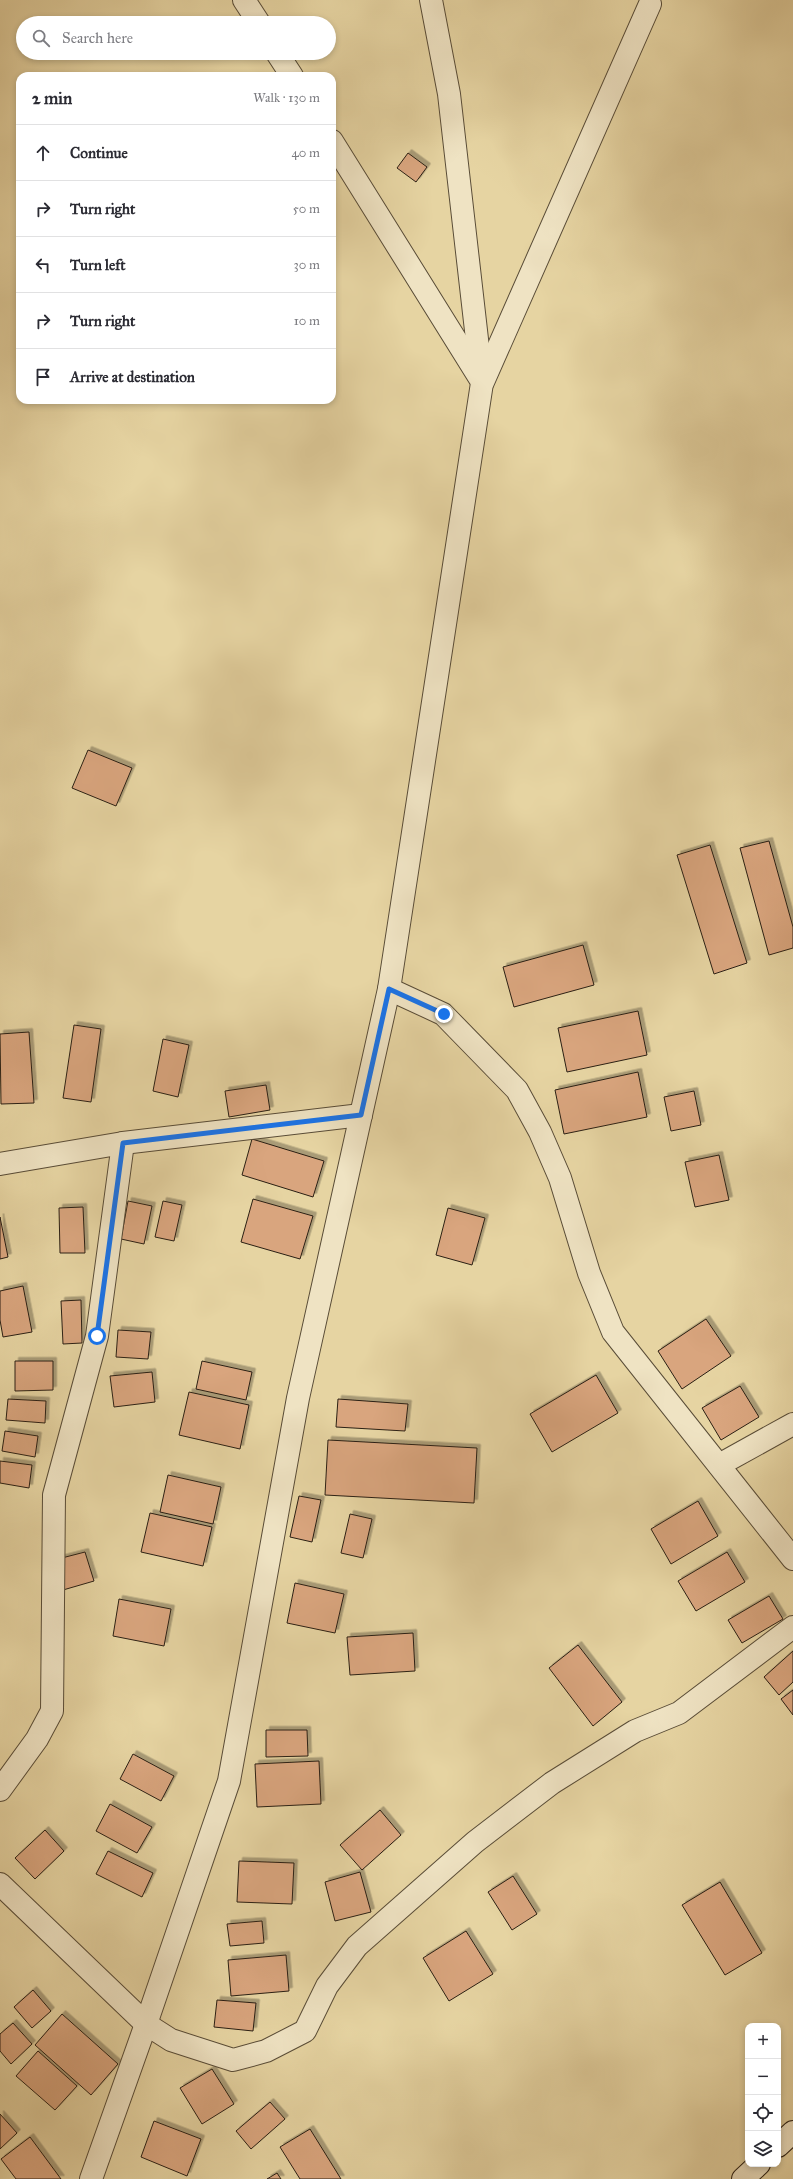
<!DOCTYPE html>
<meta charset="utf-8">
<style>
:root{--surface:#fff;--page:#f7f7f7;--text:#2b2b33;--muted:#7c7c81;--line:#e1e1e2}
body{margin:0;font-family:"IM FELL Great Primer",serif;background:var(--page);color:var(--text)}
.controls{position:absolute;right:12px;bottom:12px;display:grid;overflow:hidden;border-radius:8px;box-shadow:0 2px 6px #0003}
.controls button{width:36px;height:36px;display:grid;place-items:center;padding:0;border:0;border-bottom:1px solid var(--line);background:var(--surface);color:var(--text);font:20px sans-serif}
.stop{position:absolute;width:12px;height:12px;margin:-9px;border:3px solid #1a73e8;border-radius:50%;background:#fff}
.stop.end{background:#1a73e8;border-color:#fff;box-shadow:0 1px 4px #0008}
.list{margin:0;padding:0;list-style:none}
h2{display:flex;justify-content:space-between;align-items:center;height:52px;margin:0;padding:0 16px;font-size:17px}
h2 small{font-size:13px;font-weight:400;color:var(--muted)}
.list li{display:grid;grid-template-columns:26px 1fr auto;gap:12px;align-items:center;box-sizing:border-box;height:56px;padding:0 16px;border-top:1px solid var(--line)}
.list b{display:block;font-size:15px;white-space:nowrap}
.list em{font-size:13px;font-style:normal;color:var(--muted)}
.icon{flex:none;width:22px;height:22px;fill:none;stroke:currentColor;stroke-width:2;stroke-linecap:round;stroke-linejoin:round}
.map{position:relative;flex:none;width:793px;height:2179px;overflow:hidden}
.search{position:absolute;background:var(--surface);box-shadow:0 2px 6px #0003;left:16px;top:16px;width:320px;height:44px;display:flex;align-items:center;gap:10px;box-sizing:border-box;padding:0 14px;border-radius:22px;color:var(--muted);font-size:15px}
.panel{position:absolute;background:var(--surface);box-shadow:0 2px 6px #0003;left:16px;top:72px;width:320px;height:332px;border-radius:12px}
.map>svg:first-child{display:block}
.building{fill:#d9a57e;stroke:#2a1f13;filter:url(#shadow)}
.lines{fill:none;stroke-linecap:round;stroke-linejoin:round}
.street-casing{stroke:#594c37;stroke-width:24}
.secondary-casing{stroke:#2a1f13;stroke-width:24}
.street{stroke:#efe3c3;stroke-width:22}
.secondary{stroke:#efe3c3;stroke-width:22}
.route{stroke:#1a73e8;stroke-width:5}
</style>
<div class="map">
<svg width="793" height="2179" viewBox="0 0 793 2179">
<defs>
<filter id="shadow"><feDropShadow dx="3.5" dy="-3.5" stdDeviation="0" flood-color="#0004"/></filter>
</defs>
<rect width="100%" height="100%" fill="#e6d4a2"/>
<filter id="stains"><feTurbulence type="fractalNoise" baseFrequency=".005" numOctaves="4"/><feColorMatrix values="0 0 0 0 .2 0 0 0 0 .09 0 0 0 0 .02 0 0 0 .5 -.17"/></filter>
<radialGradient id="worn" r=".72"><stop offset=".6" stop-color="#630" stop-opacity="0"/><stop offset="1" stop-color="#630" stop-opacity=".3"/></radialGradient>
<g class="building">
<polygon points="408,153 427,167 416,182 397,168"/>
<polygon points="88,750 132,768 116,806 72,788"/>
<polygon points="769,841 793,927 793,948 769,955 740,848"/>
<polygon points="710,845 747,963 714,974 677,855"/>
<polygon points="583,945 594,985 514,1007 503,967"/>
<polygon points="638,1011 647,1055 567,1072 558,1028"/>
<polygon points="74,1025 101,1029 91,1102 63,1098"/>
<polygon points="29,1032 34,1103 1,1104 0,1034"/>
<polygon points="163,1039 189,1045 178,1097 153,1091"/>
<polygon points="638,1072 647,1117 564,1134 555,1090"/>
<polygon points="266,1085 270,1110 229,1117 225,1091"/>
<polygon points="694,1091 701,1125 671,1131 664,1097"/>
<polygon points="252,1139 324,1161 313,1197 242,1175"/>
<polygon points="719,1155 729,1200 695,1207 685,1162"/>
<polygon points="253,1199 313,1216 300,1259 241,1242"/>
<polygon points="128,1201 152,1206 144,1244 121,1239"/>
<polygon points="163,1201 182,1205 174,1241 155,1237"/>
<polygon points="83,1207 85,1253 60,1253 59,1208"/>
<polygon points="448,1208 485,1218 472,1265 436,1255"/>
<polygon points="0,1217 8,1257 0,1259"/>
<polygon points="23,1286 32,1332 3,1337 0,1320 0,1291"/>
<polygon points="81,1300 82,1343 63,1344 61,1301"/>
<polygon points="706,1319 731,1356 682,1389 658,1351"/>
<polygon points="118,1330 151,1332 148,1359 116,1357"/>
<polygon points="15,1361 53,1361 53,1390 15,1391"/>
<polygon points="202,1361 252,1372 246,1400 196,1389"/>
<polygon points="152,1372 155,1402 114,1407 110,1376"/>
<polygon points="596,1375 618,1413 552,1452 530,1414"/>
<polygon points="740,1386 759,1417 721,1440 702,1408"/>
<polygon points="189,1392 249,1405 240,1449 179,1435"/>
<polygon points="8,1399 46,1401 45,1423 6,1420"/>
<polygon points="338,1399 408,1404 405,1431 336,1427"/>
<polygon points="5,1431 38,1436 35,1457 2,1451"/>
<polygon points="328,1440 477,1448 474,1503 325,1495"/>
<polygon points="0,1461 32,1465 29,1488 0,1483"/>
<polygon points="168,1475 221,1487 213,1524 160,1512"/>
<polygon points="299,1496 321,1500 312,1542 290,1537"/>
<polygon points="698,1501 718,1536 671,1564 651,1529"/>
<polygon points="150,1513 212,1527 203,1566 141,1552"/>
<polygon points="350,1514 372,1519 363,1558 341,1553"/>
<polygon points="85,1552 94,1581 63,1590 54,1560"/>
<polygon points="727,1552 745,1582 696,1611 678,1581"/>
<polygon points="295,1583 344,1594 335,1633 287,1623"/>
<polygon points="769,1596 783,1619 742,1643 728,1620"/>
<polygon points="119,1599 171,1609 164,1646 113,1636"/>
<polygon points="413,1633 415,1671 350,1675 347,1637"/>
<polygon points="578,1645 622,1702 593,1726 549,1668"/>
<polygon points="793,1651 793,1682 779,1695 764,1677"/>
<polygon points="793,1690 793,1715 781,1699"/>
<polygon points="266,1730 307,1730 308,1756 266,1757"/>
<polygon points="133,1754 174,1776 161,1801 120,1779"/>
<polygon points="319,1761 321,1804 257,1807 255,1764"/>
<polygon points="110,1804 152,1827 137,1853 96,1831"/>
<polygon points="380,1810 401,1835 362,1870 340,1845"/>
<polygon points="45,1830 64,1851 35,1879 15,1858"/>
<polygon points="108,1851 153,1873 142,1897 96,1874"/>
<polygon points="239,1861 294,1863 292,1904 237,1902"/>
<polygon points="360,1872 371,1912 335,1921 325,1882"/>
<polygon points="513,1876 537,1914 512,1930 488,1892"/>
<polygon points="720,1882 762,1953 725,1975 682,1905"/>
<polygon points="262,1921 264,1943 230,1946 227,1924"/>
<polygon points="466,1931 493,1974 449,2001 423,1958"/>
<polygon points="286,1955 289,1991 231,1996 228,1960"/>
<polygon points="33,1990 51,2011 32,2028 14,2007"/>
<polygon points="217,2000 256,2003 253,2031 214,2027"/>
<polygon points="62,2014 118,2064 91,2095 35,2045"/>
<polygon points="13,2023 32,2044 11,2064 0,2051 0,2034"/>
<polygon points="38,2051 77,2086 55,2110 16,2076"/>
<polygon points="212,2069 234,2104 202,2124 180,2088"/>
<polygon points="270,2102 285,2119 251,2149 236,2131"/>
<polygon points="0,2114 17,2133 0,2149"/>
<polygon points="154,2121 201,2139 187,2176 141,2157"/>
<polygon points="310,2129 341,2179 300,2179 280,2147"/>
<polygon points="30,2137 61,2179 16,2179 1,2159"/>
<polygon points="277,2173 281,2179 267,2179"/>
</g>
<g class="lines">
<g class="street-casing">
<g id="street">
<polyline points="244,0 259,23"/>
<polyline points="277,53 292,76"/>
<polyline points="332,141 479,377"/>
<polyline points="483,382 650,4"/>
<polyline points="389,989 443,1014 517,1090 540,1132 560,1178 589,1273 613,1332 793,1559"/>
<polyline points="0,1164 123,1143 361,1115"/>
<polyline points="719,1465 793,1424"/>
<polyline points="0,1790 37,1739 52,1711 54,1495 97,1336 123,1143"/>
<polyline points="0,1884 146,2024 171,2040 233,2060 266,2051 305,2031 327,1986 357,1946 475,1842 552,1783 635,1731 679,1713 793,1627"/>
<polyline points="91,2179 146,2024 229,1781 298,1398 389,989 482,383 449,94 431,0"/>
</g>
</g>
<g class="secondary-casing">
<g id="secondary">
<polyline points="778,2146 793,2132"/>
<polyline points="743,2179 759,2164"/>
</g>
</g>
<use href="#street" class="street"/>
<use href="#secondary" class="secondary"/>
</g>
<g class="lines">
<polyline class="route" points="97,1336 123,1143 361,1115 389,989 444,1014"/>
</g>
<rect width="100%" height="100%" filter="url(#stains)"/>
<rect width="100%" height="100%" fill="url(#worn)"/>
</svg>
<div class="controls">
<button>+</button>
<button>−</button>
<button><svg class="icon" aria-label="locate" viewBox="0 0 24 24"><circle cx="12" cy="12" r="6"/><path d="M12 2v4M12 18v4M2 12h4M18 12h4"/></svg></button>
<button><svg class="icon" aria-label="layers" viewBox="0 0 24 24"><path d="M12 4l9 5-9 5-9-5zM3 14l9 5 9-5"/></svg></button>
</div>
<div class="stop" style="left:97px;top:1336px"></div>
<div class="stop end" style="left:444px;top:1014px"></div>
<div class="search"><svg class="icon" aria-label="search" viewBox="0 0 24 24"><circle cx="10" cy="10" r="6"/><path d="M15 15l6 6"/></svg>Search here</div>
<section class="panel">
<h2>2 min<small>Walk · 130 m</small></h2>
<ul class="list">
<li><svg class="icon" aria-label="ahead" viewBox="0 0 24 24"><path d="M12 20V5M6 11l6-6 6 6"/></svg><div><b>Continue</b></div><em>40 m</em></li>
<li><svg class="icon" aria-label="right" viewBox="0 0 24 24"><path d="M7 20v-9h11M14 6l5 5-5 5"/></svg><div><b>Turn right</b></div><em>50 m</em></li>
<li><svg class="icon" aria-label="left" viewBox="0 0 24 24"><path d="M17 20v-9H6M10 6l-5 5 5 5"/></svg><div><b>Turn left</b></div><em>30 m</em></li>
<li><svg class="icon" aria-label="right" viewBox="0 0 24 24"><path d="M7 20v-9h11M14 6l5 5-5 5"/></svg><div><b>Turn right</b></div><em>10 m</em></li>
<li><svg class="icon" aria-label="arrive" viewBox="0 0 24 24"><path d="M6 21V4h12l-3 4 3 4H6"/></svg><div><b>Arrive at destination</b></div></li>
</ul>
</section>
</div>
